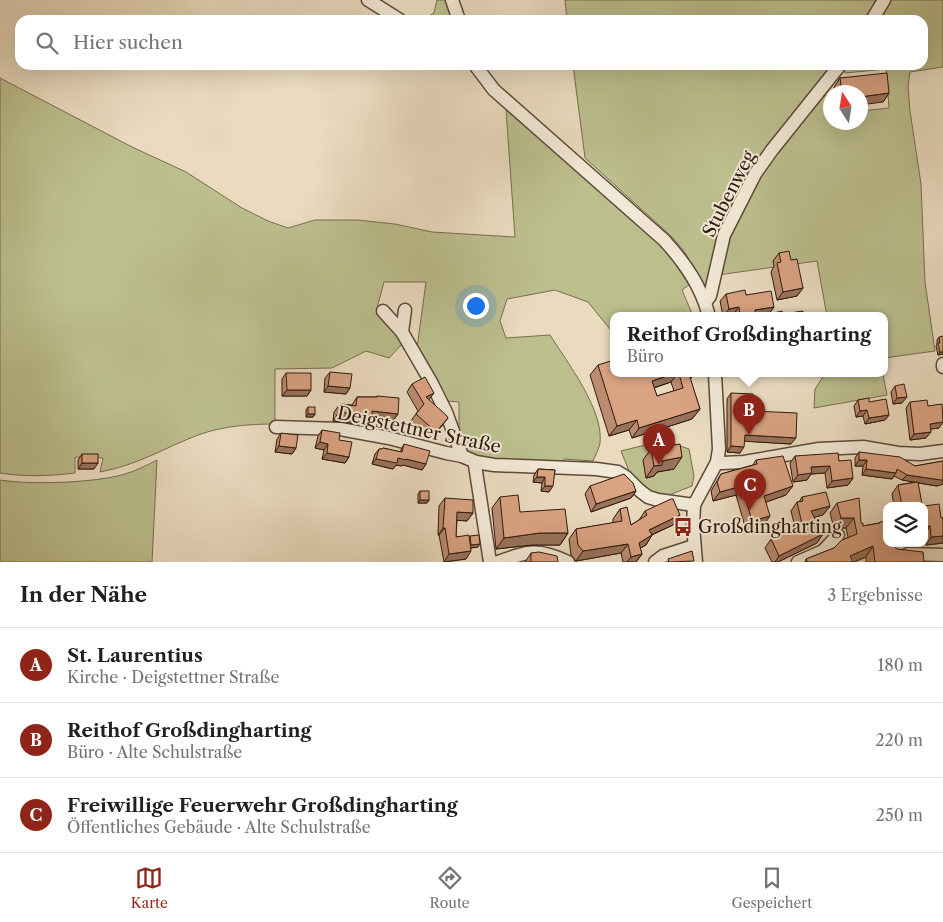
<!DOCTYPE html>
<html lang="de">
<meta charset="utf-8">
<style>
:root{--surface:#fff;--page:#f2f2f2;--text:#202124;--muted:#757577;--line:#e0e0e0;--accent:#8f2418}
body{margin:0;font-family:"Libre Caslon Text",serif;background:var(--page);color:var(--text)}
.controls{position:absolute;right:15px;bottom:15px;display:grid;overflow:hidden;border-radius:10px;box-shadow:0 5px 20px #0002}
.controls button{width:45px;height:45px;display:grid;place-items:center;padding:0;border:0;border-bottom:1px solid var(--line);background:var(--surface);color:var(--text);font:25px sans-serif}
.compass{position:absolute;left:823px;top:85px;width:45px;height:45px;border-radius:50%;background:var(--surface);box-shadow:0 5px 20px #0002;rotate:348deg}
.you{position:absolute;left:475px;top:305px;width:18px;height:18px;margin:-12px;border:4px solid #fff;border-radius:50%;background:#1a73e8;box-shadow:0 0 0 8px #1a73e833}
.badge{display:grid;place-items:center;width:32px;height:32px;border-radius:50%;background:var(--accent);color:#fff;font-size:16px;font-weight:700}
.pin{position:absolute;translate:-50% -41px;filter:drop-shadow(0 1px 2px #0008)}
.pin::after{content:'';position:absolute;top:26px;width:18px;height:15px;background:inherit;clip-path:polygon(0 0,100% 0,50% 100%)}
.popup{position:absolute;left:610px;top:312px;width:278px;height:65px;box-sizing:border-box;display:grid;place-content:center;border-radius:10px;background:var(--surface);filter:drop-shadow(0 1px 4px #0005);font-size:16px;white-space:nowrap;color:var(--muted)}
.popup b{font-size:19px;color:var(--text)}
.popup::after{content:'';position:absolute;left:50%;top:100%;margin-left:-10px;border:10px solid transparent;border-top-color:var(--surface)}
.list{margin:0;padding:0;list-style:none}
h2{display:flex;justify-content:space-between;align-items:center;height:65px;margin:0;padding:0 20px;font-size:21px}
h2 small{font-size:16px;font-weight:400;color:var(--muted)}
.list li{display:grid;grid-template-columns:32px 1fr auto;gap:15px;align-items:center;box-sizing:border-box;height:75px;padding:0 20px;border-top:1px solid var(--line)}
.list b{display:block;font-size:19px;white-space:nowrap}
.list p{margin:0;font-size:16px;white-space:nowrap;color:var(--muted)}
.list em{font-size:16px;font-style:normal;color:var(--muted)}
.icon{flex:none;width:28px;height:28px;fill:none;stroke:currentColor;stroke-width:2;stroke-linecap:round;stroke-linejoin:round}
.map{position:relative;flex:none;width:943px;height:562px;overflow:hidden}
.search{position:absolute;background:var(--surface);box-shadow:0 5px 20px #0002;left:15px;right:15px;top:15px;height:55px;display:flex;align-items:center;gap:12px;box-sizing:border-box;padding:0 18px;border-radius:15px;color:var(--muted);font-size:19px}
.sheet{height:290px;background:var(--surface)}
nav{display:flex;justify-content:space-around;align-items:center;box-sizing:border-box;height:70px;border-top:1px solid var(--line);background:var(--surface);font-size:14px;color:var(--muted)}
nav a{display:grid;justify-items:center;gap:2px}
nav .on{color:var(--accent)}
.map>svg:first-child{display:block}
.green{fill:#bcbe8e;stroke:#766c4e}
.lines{fill:none;stroke-linecap:round;stroke-linejoin:round}
.minor-casing{stroke:#5e4a3a;stroke-width:15}
.minor{stroke:#f1e8d5;stroke-width:12}
.wall{fill:#bb8c70;stroke:#2f190d;fill-rule:evenodd}
.shaded-wall{fill:#99725b;stroke:#2f190d}
.building{fill:#daa382;stroke:#2f190d}
.labels{text-anchor:middle;stroke-width:4;stroke-linejoin:round;paint-order:stroke}
.street-label{font-size:18px;fill:#2f190d;stroke:#f1e8d5}
.poi-label{font-size:18px;fill:#2f190d;stroke:#f1e8d5;text-anchor:start}
</style>
<div class="map">
<svg width="943" height="562" viewBox="0 0 943 562">
<rect width="100%" height="100%" fill="#eadbbf"/>
<filter id="stains"><feTurbulence type="fractalNoise" baseFrequency=".004" numOctaves="4"/><feColorMatrix values="0 0 0 0 .2 0 0 0 0 .09 0 0 0 0 .02 0 0 0 .5 -.17"/></filter>
<radialGradient id="worn" r=".72"><stop offset=".6" stop-color="#630" stop-opacity="0"/><stop offset="1" stop-color="#630" stop-opacity=".3"/></radialGradient>
<g class="green">
<polygon points="437,0 449,0 454,20 422,20 434,13"/>
<polygon points="565,0 882,0 869,20 567,20"/>
<polygon points="889,0 943,0 943,67 910,72 908,86 910,111 921,184 925,282 935,351 884,358 884,316 827,316 817,261 718,275 725,245 746,197 817,97 830,95 830,122 860,122 861,111 889,108 886,69 845,73 844,67 845,65 923,65 923,20 877,20"/>
<polygon points="573,65 836,65 747,184 708,292 684,251 671,236 585,158"/>
<path d="M0 78 132 147 186 172 242 208 268 221 288 228 315 220H357L395 224 432 232 515 237 506 110 663 245 689 285 682 290 693 316H614V334L588 302 555 290 507 299 500 321 506 338 550 335C567 362 604 410 600 443 599 449 595 456 593 461L564 459 563 465 493 461 470 455 463 444 459 433V402L446 401 417 348 426 282H384L377 308 403 343 389 358 366 351 332 368 275 369V424C249 424 223 426 198 435 164 448 138 465 100 472L103 458 75 457V473C50 476 25 477 0 473Z"/>
<polygon points="838,374 883,374 887,395 814,408 815,389 823,377"/>
<polygon points="666,441 689,449 694,476 692,486 669,495 660,496 647,491 631,476 621,451 657,442"/>
<path d="M157 460 152 562H0V480C31 485 95 483 125 474 136 471 147 465 157 460Z"/>
</g>
<g class="lines">
<g class="minor-casing">
<g id="minor">
<polyline points="368,0 400,20"/>
<polyline points="452,0 459,20"/>
<polyline points="872,20 884,0"/>
<path d="M475 65 494 90 664 240C685 263 701 286 709 316"/>
<polyline points="706,301 710,296 724,235 755,174 772,150 840,65"/>
<polyline points="383,311 402,332 431,382 446,412 462,456"/>
<polyline points="402,332 405,310"/>
<polyline points="943,364 943,367"/>
<polyline points="276,427 340,429 389,438 446,453 462,456 476,462 494,465 596,469 618,472 626,477 639,490 648,497 658,500 694,505"/>
<polyline points="476,462 475,465 490,562"/>
<polyline points="717,462 722,463 744,462 819,449 863,447 898,453 920,454 943,451"/>
<polyline points="908,554 943,555"/>
<path d="M498 562C529 551 537 548 568 562"/>
<polyline points="655,562 663,556 694,546"/>
<polyline points="696,562 693,525 694,505 717,462 719,449 715,374"/>
<polyline points="798,562 823,551 838,535"/>
</g>
</g>
<use href="#minor" class="minor"/>
</g>
<g class="wall">
<polygon points="840,78 889,93 883,102 860,92 835,92 834,87"/>
<polygon points="779,253 791,260 803,288 797,296 777,300 771,272 774,266 773,261"/>
<polygon points="726,294 746,295 774,307 768,315 761,316 733,316 733,315 723,316 720,301"/>
<polygon points="939,337 943,354 938,355 936,346 937,344 937,340"/>
<path d="M598 365 614 374H694L690 379 700 409 692 419 632 438 629 430 609 436 590 375ZM671 382 674 391 657 396 654 388Z"/>
<polygon points="330,372 350,388 346,394 324,392 325,378"/>
<polygon points="286,373 311,390 307,396 282,396 282,379"/>
<polygon points="412,384 448,418 442,426 430,439 410,422 418,411 407,392"/>
<polygon points="895,386 902,403 893,404 891,392"/>
<polygon points="731,393 752,411 791,444 744,441 740,453 727,452 727,399"/>
<polygon points="377,396 398,414 392,422 369,420 366,425 333,421 334,412 340,404 352,405 357,397 376,397"/>
<polygon points="858,400 869,402 889,415 885,420 865,424 863,416 856,417 854,406"/>
<polygon points="910,402 928,406 939,428 930,429 926,438 910,440 906,408"/>
<polygon points="308,407 315,414 313,417 306,417 306,410"/>
<polygon points="322,430 339,440 349,457 345,463 322,459 324,450 315,448 318,436"/>
<polygon points="281,433 296,448 292,454 275,452 277,439"/>
<polygon points="404,444 426,464 422,470 403,465 402,466 396,465 393,469 372,464 375,454 379,449 382,449 383,448 400,452"/>
<polygon points="651,449 674,469 657,472 654,476 646,478 643,460"/>
<polygon points="859,452 915,466 943,461 943,484 937,486 918,483 915,506 894,506 892,494 898,485 915,482 902,480 894,476 892,479 862,475 863,466 855,466 855,458"/>
<polygon points="82,454 94,469 78,469 78,460"/>
<polygon points="795,456 839,461 853,478 848,485 827,488 825,473 811,474 807,480 793,482 790,463"/>
<polygon points="756,460 786,495 766,502 764,525 746,530 736,495 713,501 711,491 721,474 753,465"/>
<polygon points="538,469 555,470 549,492 541,491 542,483 533,482 534,475"/>
<polygon points="590,486 636,491 631,498 591,512 585,494"/>
<polygon points="420,491 429,500 427,503 418,503 418,494"/>
<polygon points="500,497 520,512 568,533 560,545 532,545 496,549 492,508"/>
<polygon points="802,497 830,506 823,515 814,517 823,534 817,543 778,562 772,562 765,548 771,539 795,527 791,511 797,502 799,502"/>
<polygon points="445,498 473,513 467,521 457,520 456,537 469,537 470,536 478,547 471,548 466,559 444,562 439,535 438,535 439,506"/>
<polygon points="837,503 861,523 863,526 879,523 880,522 887,543 910,543 908,546 891,544 897,549 924,562 866,562 866,557 854,562 805,562 806,559 834,548 848,537 846,528 834,528 830,513"/>
<polygon points="924,506 941,518 943,518 943,543 926,545"/>
<polygon points="620,509 631,525 639,520 645,511 673,525 652,535 646,545 640,548 642,554 636,562 623,562 621,553 576,561 571,555 569,539 576,529 613,523 613,519"/>
<polygon points="531,553 558,562 525,562"/>
</g>
<g class="shaded-wall">
<polygon points="889,93 883,102 860,105 860,97"/>
<polygon points="803,288 797,296 777,300 783,292"/>
<polygon points="739,307 733,315 723,316 729,309"/>
<polygon points="774,307 768,315 761,316 751,316 755,310"/>
<polygon points="940,352 943,352 943,354 938,355"/>
<polygon points="672,374 677,374 671,382 644,391 652,381"/>
<polygon points="688,374 694,374 689,381 681,384"/>
<polygon points="764,374 772,374 763,376"/>
<polygon points="328,386 350,388 346,394 324,392"/>
<polygon points="287,390 311,390 307,396 282,396"/>
<polygon points="434,393 428,401 426,397"/>
<polygon points="907,397 902,403 893,404 897,398"/>
<polygon points="700,409 692,419 632,438 639,428"/>
<polygon points="867,410 863,416 856,417 860,411"/>
<polygon points="372,411 398,414 392,422 369,420 366,425 333,421 339,412"/>
<polygon points="308,414 315,414 313,417 306,417"/>
<polygon points="889,415 885,420 865,424 869,418"/>
<polygon points="637,420 629,430 609,436 617,426"/>
<polygon points="943,422 939,428 925,430 930,424"/>
<polygon points="931,432 926,438 910,440 914,434"/>
<polygon points="745,435 796,438 791,444 741,441"/>
<polygon points="320,442 328,444 324,450 315,448"/>
<polygon points="279,446 296,448 292,454 275,452"/>
<polygon points="731,446 744,447 740,453 727,452"/>
<polygon points="327,453 349,457 345,463 322,459"/>
<polygon points="682,457 674,469 657,472 654,476 646,478 654,466 662,461"/>
<polygon points="398,458 406,459 426,464 422,470 403,465 402,466 396,465 393,469 372,464 376,459"/>
<polygon points="859,460 867,460 863,466 855,466"/>
<polygon points="82,463 98,463 94,469 78,469"/>
<polygon points="830,466 825,473 811,474 807,480 793,482 798,475 811,467"/>
<polygon points="866,469 896,473 892,479 862,475"/>
<polygon points="907,475 943,480 943,484 937,486 902,480"/>
<polygon points="537,477 545,477 542,483 533,482"/>
<polygon points="853,478 848,485 827,488 832,481"/>
<polygon points="545,486 553,486 549,492 541,491"/>
<polygon points="742,486 736,495 713,501 720,492"/>
<polygon points="793,486 786,495 758,505 764,496"/>
<polygon points="636,491 631,498 591,512 596,504"/>
<polygon points="420,500 429,500 427,503 418,503"/>
<polygon points="830,506 823,515 805,520 811,511"/>
<polygon points="457,512 473,513 467,521 452,520"/>
<polygon points="680,515 673,525 642,539 649,530"/>
<polygon points="770,516 764,525 746,530 752,521"/>
<polygon points="841,518 854,518 846,528 834,528"/>
<polygon points="924,526 930,526 925,534 924,534"/>
<polygon points="443,528 445,528 439,535 438,535"/>
<polygon points="540,533 568,533 560,545 532,545 496,549 504,538"/>
<polygon points="823,534 817,543 778,562 775,562 779,556"/>
<polygon points="652,535 646,545 632,553 639,543"/>
<polygon points="943,536 943,543 926,545 931,537"/>
<polygon points="887,543 910,543 908,546 889,544"/>
<polygon points="480,544 478,547 469,548 471,545"/>
<polygon points="628,544 621,553 576,561 583,551"/>
<polygon points="873,546 866,557 854,562 846,562 850,556"/>
<polygon points="471,551 466,559 444,562 449,554"/>
<polygon points="642,554 636,562 627,562 631,557"/>
</g>
<g class="building">
<polygon points="887,73 889,93 860,97 860,92 842,92 840,78"/>
<polygon points="789,251 791,260 797,259 803,288 783,292 777,263 781,262 779,253"/>
<polygon points="745,290 746,295 771,291 774,307 755,310 756,316 740,316 739,307 729,309 726,294"/>
<polygon points="782,311 783,314 803,311 804,316 775,316 774,313"/>
<polygon points="943,336 943,352 940,352 938,343 940,343 939,337"/>
<polygon points="614,360 614,374 672,374 652,381 657,396 683,388 679,374 689,374 700,409 639,428 637,420 617,426 598,365"/>
<polygon points="330,372 352,374 350,388 328,386"/>
<polygon points="286,373 311,373 311,390 287,390"/>
<polygon points="425,377 434,393 426,397 447,416 448,418 436,432 416,414 424,404 412,384"/>
<polygon points="904,384 907,397 897,398 895,386"/>
<polygon points="731,393 753,394 752,411 797,413 796,438 745,435 744,447 731,446"/>
<polygon points="377,396 399,398 398,414 372,411 372,417 339,412 340,404 356,406 357,397 377,397"/>
<polygon points="869,398 869,402 886,399 889,415 869,418 867,410 860,411 858,400"/>
<polygon points="927,400 928,406 942,404 943,422 930,424 931,432 914,434 910,402"/>
<rect x="308" y="407" width="7" height="7"/>
<polygon points="322,430 340,433 339,440 352,442 349,457 327,453 328,444 320,442"/>
<polygon points="281,433 298,435 296,448 279,446"/>
<polygon points="404,444 430,451 426,464 406,459 406,460 398,458 397,463 376,459 379,449 382,449 383,448 402,452"/>
<polygon points="680,444 682,457 662,461 662,465 654,466 651,449"/>
<polygon points="859,452 900,457 915,466 943,461 943,480 941,480 907,475 897,469 896,473 866,469 867,460 859,460"/>
<polygon points="838,453 839,461 851,460 853,478 832,481 830,466 811,467 812,473 798,475 795,456"/>
<rect x="82" y="454" width="16" height="9"/>
<polygon points="783,456 793,486 764,496 770,516 752,521 742,486 720,492 717,482 721,474 757,464 756,460"/>
<polygon points="538,469 555,470 553,486 545,486 545,477 537,477"/>
<polygon points="624,474 633,483 636,491 596,504 590,486"/>
<polygon points="918,482 922,504 915,506 902,506 898,485"/>
<rect x="420" y="491" width="9" height="9"/>
<polygon points="826,492 830,506 811,511 823,534 779,556 771,539 802,524 797,502 803,501 802,497"/>
<polygon points="518,495 520,512 565,509 568,533 540,533 504,538 500,497"/>
<polygon points="445,498 473,500 473,513 457,512 456,537 469,535 471,551 449,554 445,528 443,528"/>
<polygon points="859,498 861,523 863,523 863,526 880,523 880,522 887,521 887,543 891,543 897,549 923,552 924,562 875,562 873,546 850,556 853,562 808,562 806,559 834,548 842,540 857,534 854,518 841,518 837,503"/>
<polygon points="671,499 673,499 680,515 649,530 652,535 639,543 642,554 631,557 628,544 583,551 578,545 576,529 622,521 620,509 627,507 631,525 647,515 645,511"/>
<polygon points="939,504 941,518 943,518 943,536 931,537 930,526 924,526 924,506"/>
<polygon points="479,535 480,544 471,545 470,536"/>
<polygon points="692,551 694,561 669,562 668,559"/>
<polygon points="539,552 557,556 558,562 531,562 531,553"/>
</g>
<defs>
<g id="bus-bare" transform="scale(1.5)"><path d="M-5-6H5V4H4V6H2V4H-2V6H-4V4H-5ZM-3.5-4V0h7V-4ZM-3.5 1.2v1.5H-2V1.2ZM2 1.2v1.5H3.5V1.2Z" fill="#8f2418" stroke="#f1e8d5" stroke-width="2.5" paint-order="stroke"/></g>
</defs>
<g fill-rule="evenodd">
<use href="#bus-bare" x="683" y="527"/>
</g>
<g class="labels">
<g class="street-label">
<text transform="translate(729 194) rotate(-63)" y="6">Stubenweg</text>
<text transform="translate(419 430) rotate(12)" y="6">Deigstettner Straße</text>
</g>
<g class="poi-label">
<text x="698" y="533">Großdingharting</text>
</g>
</g>
<rect width="100%" height="100%" filter="url(#stains)"/>
<rect width="100%" height="100%" fill="url(#worn)"/>
</svg>
<div class="controls">
<button><svg class="icon" aria-label="layers" viewBox="0 0 24 24"><path d="M12 4l9 5-9 5-9-5zM3 14l9 5 9-5"/></svg></button>
</div>
<svg class="compass" viewBox="-18 -18 36 36"><path d="M0-13l5 13h-10z" fill="#e53935"/><path d="M0 13l5-13h-10z" fill="#757577"/></svg>
<div class="you"></div>
<div class="pin badge" style="left:659px;top:465px">A</div>
<div class="pin badge" style="left:749px;top:435px">B</div>
<div class="popup"><b>Reithof Großdingharting</b>Büro</div>
<div class="pin badge" style="left:750px;top:510px">C</div>
<div class="search"><svg class="icon" aria-label="search" viewBox="0 0 24 24"><circle cx="10" cy="10" r="6"/><path d="M15 15l6 6"/></svg>Hier suchen</div>
</div>
<section class="sheet">
<h2>In der Nähe<small>3 Ergebnisse</small></h2>
<ul class="list">
<li><span class="badge">A</span><div><b>St. Laurentius</b><p>Kirche · Deigstettner Straße</p></div><em>180 m</em></li>
<li><span class="badge">B</span><div><b>Reithof Großdingharting</b><p>Büro · Alte Schulstraße</p></div><em>220 m</em></li>
<li><span class="badge">C</span><div><b>Freiwillige Feuerwehr Großdingharting</b><p>Öffentliches Gebäude · Alte Schulstraße</p></div><em>250 m</em></li>
</ul>
</section>
<nav>
<a class="on"><svg class="icon" aria-label="map" viewBox="0 0 24 24"><path d="M3 6l6-2 6 2 6-2v14l-6 2-6-2-6 2zM9 4v14M15 6v14"/></svg>Karte</a>
<a><svg class="icon" aria-label="directions" viewBox="0 0 24 24"><path d="M12 3l9 9-9 9-9-9zM9 14v-3h6M13 9l2 2-2 2"/></svg>Route</a>
<a><svg class="icon" aria-label="saved" viewBox="0 0 24 24"><path d="M7 4h10v16l-5-4-5 4z"/></svg>Gespeichert</a>
</nav>
